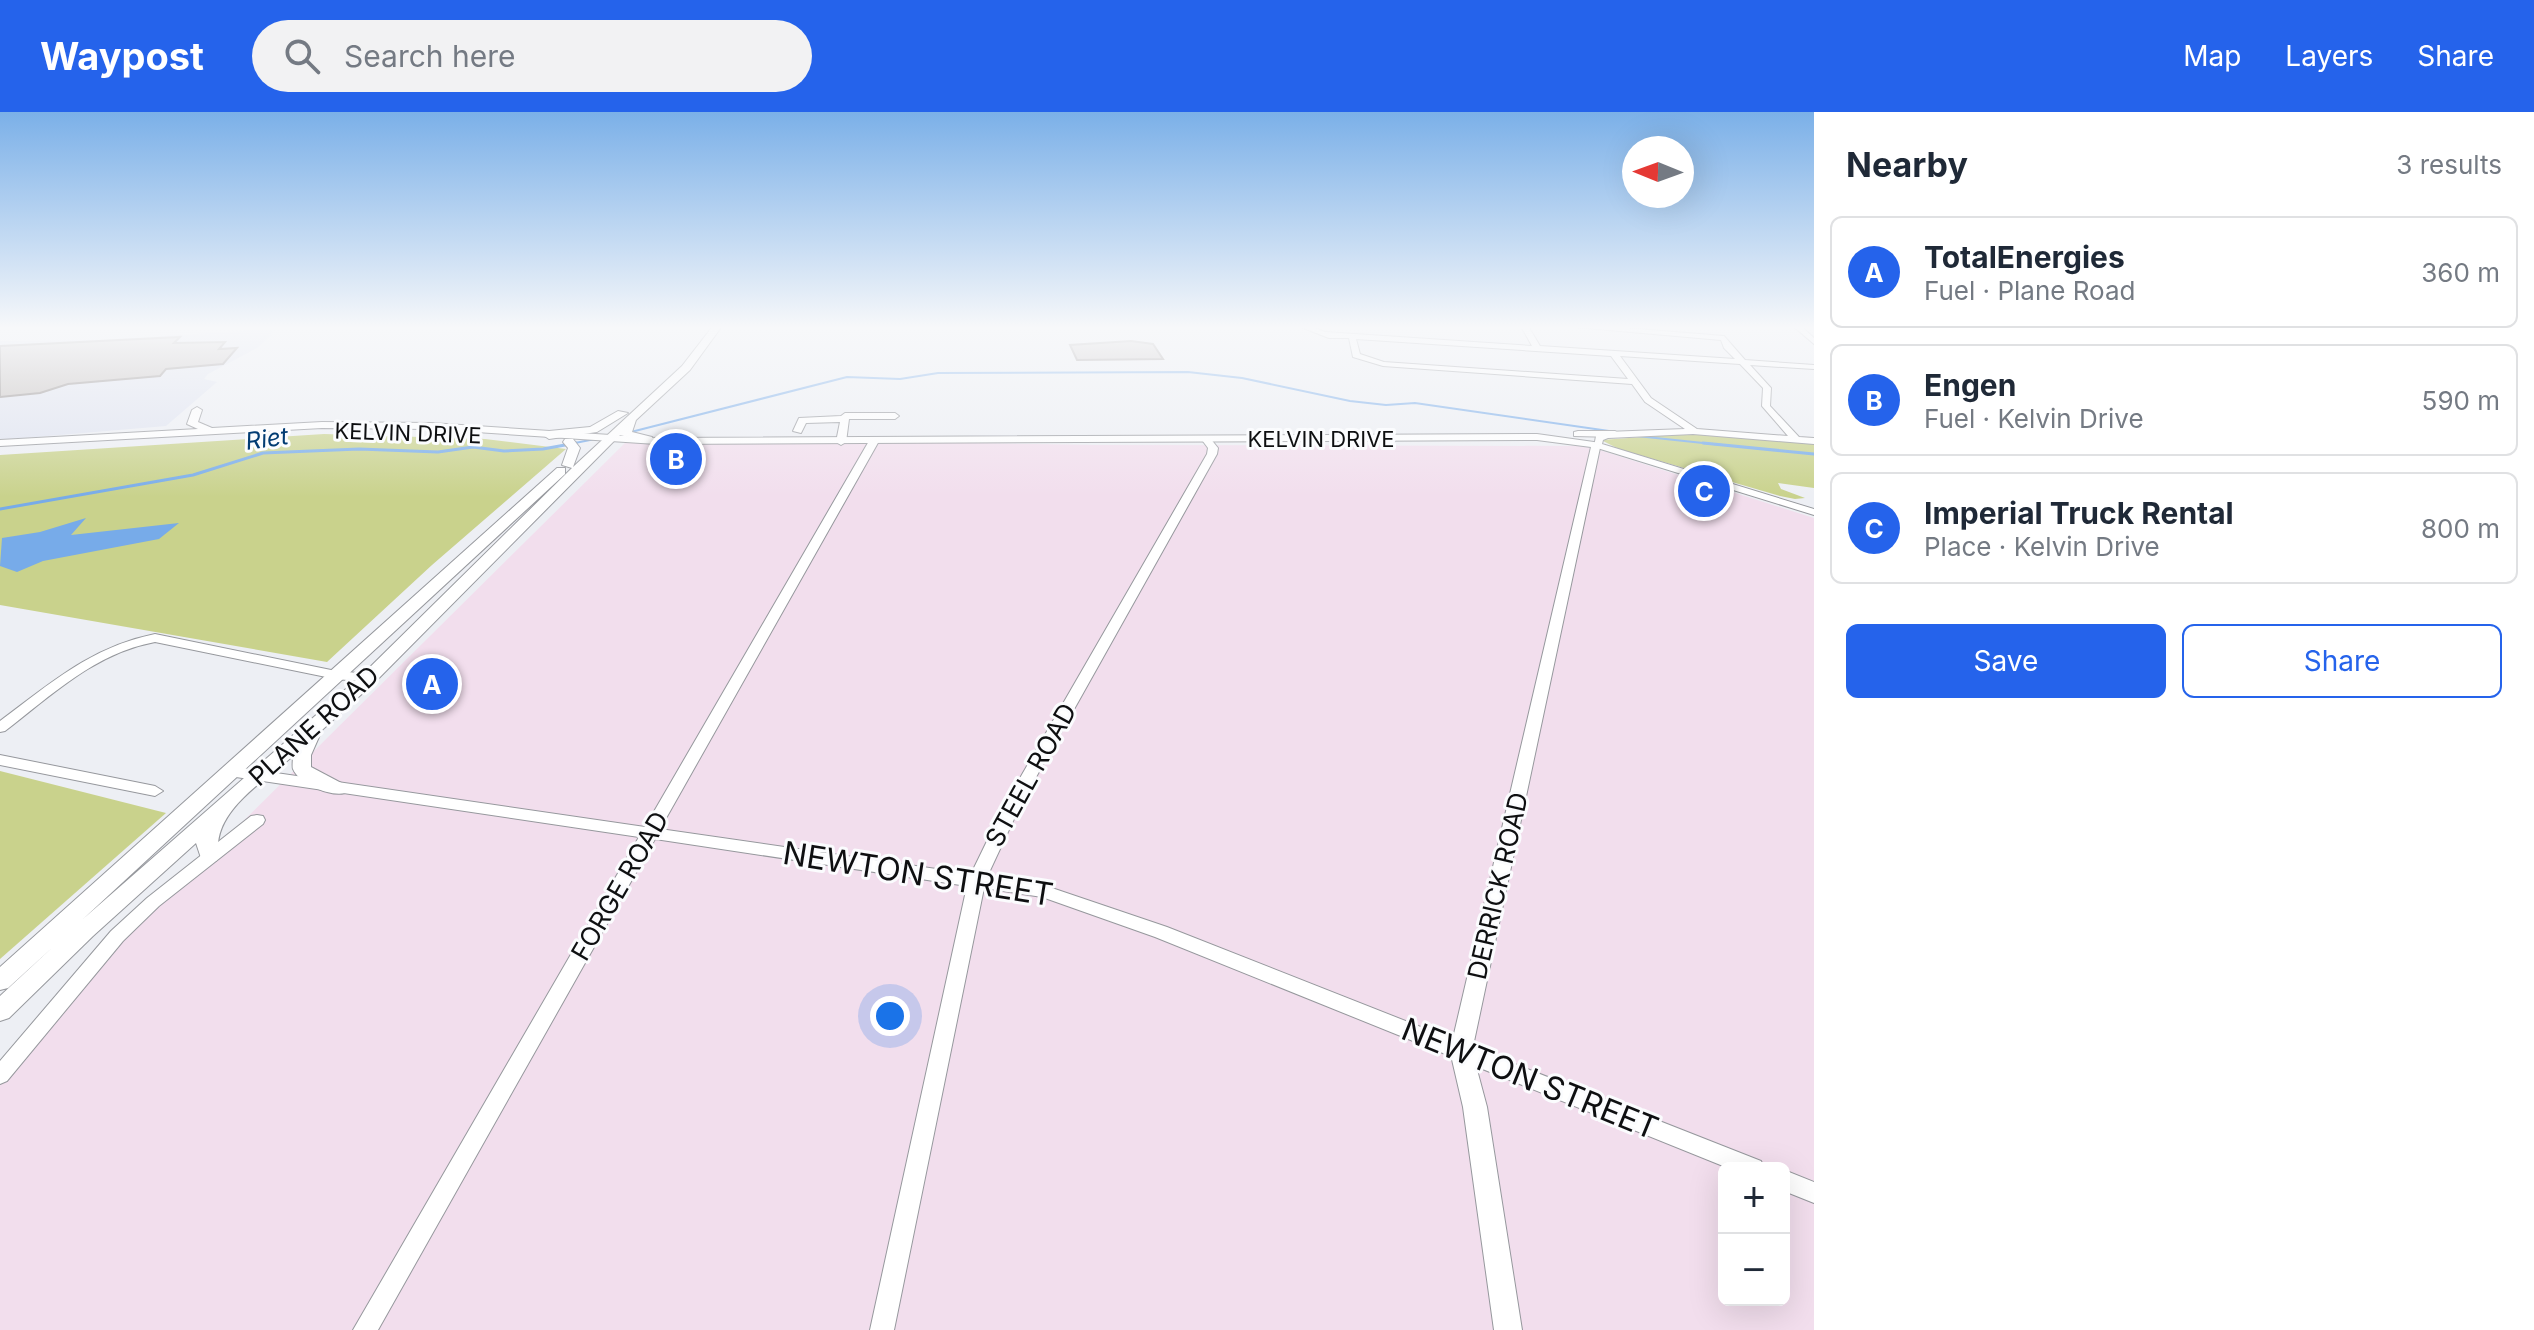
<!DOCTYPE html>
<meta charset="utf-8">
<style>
:root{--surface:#fff;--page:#f2f2f3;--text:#1f2937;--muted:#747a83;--line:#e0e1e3;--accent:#2563eb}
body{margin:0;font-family:Inter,sans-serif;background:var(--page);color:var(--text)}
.controls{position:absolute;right:24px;bottom:24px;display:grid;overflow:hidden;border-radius:12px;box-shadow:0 8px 32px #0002}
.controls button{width:72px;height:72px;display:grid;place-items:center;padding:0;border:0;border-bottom:2px solid var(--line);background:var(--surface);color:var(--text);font:40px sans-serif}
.compass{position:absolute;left:1622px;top:24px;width:72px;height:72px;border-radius:50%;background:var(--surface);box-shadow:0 8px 32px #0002;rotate:271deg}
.you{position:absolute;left:890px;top:904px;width:28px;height:28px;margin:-20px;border:6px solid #fff;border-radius:50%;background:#1a73e8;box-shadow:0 0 0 12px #1a73e833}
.badge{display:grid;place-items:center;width:52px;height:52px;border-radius:50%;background:var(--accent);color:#fff;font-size:26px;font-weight:700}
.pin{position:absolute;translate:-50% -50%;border:4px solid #fff;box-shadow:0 2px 8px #0006}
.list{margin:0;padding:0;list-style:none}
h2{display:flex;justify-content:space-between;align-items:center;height:104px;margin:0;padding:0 32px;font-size:34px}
h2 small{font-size:26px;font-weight:400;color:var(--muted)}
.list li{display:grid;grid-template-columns:52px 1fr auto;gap:24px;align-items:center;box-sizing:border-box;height:112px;margin:0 16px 16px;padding:0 16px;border:2px solid var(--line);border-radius:12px}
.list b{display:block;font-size:30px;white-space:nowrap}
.list p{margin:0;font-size:26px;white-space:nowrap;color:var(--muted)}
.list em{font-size:26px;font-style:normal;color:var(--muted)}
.actions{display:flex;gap:16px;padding:24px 32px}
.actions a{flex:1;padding:18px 0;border:2px solid var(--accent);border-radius:12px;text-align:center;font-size:28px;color:var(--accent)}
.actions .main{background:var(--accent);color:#fff}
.icon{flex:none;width:44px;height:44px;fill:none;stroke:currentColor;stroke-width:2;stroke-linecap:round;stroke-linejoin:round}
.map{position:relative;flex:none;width:1814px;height:1218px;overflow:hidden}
header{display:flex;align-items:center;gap:48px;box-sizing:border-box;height:112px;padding:0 40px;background:var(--accent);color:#fff}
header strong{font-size:38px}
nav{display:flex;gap:44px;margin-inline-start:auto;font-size:28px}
.search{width:560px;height:72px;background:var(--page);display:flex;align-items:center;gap:20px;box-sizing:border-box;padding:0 28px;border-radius:44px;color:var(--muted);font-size:30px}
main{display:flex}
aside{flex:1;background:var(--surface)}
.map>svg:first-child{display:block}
.built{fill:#dfe3f0}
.industrial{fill:#f2deed;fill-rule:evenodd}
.green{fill:#c9d28c}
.water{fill:#77abe9}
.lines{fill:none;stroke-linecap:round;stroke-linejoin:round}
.stream-far1{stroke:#77abe9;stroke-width:2}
.stream{stroke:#77abe9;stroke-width:3}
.building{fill:#c3bdbb;stroke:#8f8988;stroke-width:2}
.minor-casing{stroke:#96989d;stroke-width:2}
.tertiary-casing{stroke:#96989d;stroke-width:2}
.secondary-casing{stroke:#96989d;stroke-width:2}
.minor{fill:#fff;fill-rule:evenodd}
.tertiary{fill:#fff;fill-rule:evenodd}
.secondary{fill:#fff;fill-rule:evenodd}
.labels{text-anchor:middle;stroke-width:6;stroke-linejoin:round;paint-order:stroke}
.far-street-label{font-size:22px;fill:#0e0f11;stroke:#fbfcfe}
.far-water-label{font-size:24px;font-style:italic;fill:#023c73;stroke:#fbfcfe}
.street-label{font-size:26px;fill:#0e0f11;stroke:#fbfcfe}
.near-street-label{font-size:32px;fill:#0e0f11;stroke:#fbfcfe}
</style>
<header>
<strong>Waypost</strong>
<div class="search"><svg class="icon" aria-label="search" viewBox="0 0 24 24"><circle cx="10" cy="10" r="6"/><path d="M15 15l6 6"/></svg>Search here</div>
<nav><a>Map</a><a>Layers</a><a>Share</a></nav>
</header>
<main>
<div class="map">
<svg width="1814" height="1218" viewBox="0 0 1814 1218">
<rect width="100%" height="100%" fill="#edeff4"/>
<polygon class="built" points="273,217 270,224 257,236 208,262 204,267 217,270 166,314 0,328 0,229 105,228"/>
<path class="industrial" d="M630 326 1097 333 1587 334 1814 406V1218H0V950ZM1724 1056H1784V1188H1724Z"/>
<g class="green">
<polygon points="1698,321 1814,331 1814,376 1778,371 1781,377 1805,386 1795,387 1780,384 1619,337 1601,328"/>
<polygon points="324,322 485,327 566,337 432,453 327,550 0,493 0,343"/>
<polygon points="0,659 166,701 0,847"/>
</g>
<polygon class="water" points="86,406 71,423 179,411 159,427 43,449 17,460 0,454 2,426 40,420"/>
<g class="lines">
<g class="stream-far1">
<polyline points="627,321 847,265 900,267 938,261 1188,260 1242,266 1350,289 1386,293 1415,291 1609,319"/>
<polyline points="1637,324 1722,333"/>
<polyline points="565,333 595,327"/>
</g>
<g class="stream">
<polyline points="1703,331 1814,342"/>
<polyline points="0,397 193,363 263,341 359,337 438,340 473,335 504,339 543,337 576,331"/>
</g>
</g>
<g class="building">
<polygon points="180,225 174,231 225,230 219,237 237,236 223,252 166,257 160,264 68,272 40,281 0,285 0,234"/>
<polygon points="1131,229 1153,232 1163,247 1077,248 1070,233"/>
</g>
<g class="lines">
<g class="minor-casing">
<g id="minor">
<path d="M1298 214H1309L1325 220 1532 234 1521 214H1528L1540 234 1735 247 1724 236 1721 228 1564 214H1601L1724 224 1745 248 1814 253V257L1750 253 1771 276 1770 294 1799 325 1814 326V332L1693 322 1608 326 1603 328 1602 332 1814 397V403L1594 335 1596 324 1606 320 1685 317 1645 290 1632 272 1383 254 1353 245 1349 226H1329ZM1356 227 1611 244 1628 267 1384 250 1360 242ZM1620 244 1740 252 1763 276 1762 294 1788 324 1697 317 1651 286Z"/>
<polygon points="1793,214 1801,214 1814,226 1814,232"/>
<polygon points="845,301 895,301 899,304 895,307 849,307 846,330 841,333 836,330 840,310 806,311 801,321 793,319 799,306 841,304"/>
<polygon points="874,326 879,329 660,717 971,762 1005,692 1207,342 1208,336 1202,328 1210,326 1218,336 1217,342 1021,692 987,765 1043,773 1167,815 1761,1049 1764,1056 1728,1056 1155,825 1042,785 984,776 894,1218 870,1218 967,774 655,727 378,1218 353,1218 639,725 229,664 222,659 229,654 645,715 869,329"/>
<path d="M155 522 336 559 369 562 376 566 369 570 336 567 155 530C95 541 52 583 5 619L0 620V609C51 571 91 535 155 522Z"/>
<polygon points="0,643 155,674 163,679 155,684 0,653"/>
<polygon points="257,703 263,704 265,708 263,712 159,794 123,829 7,969 0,972 0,949 111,819 147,786 251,704"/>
<polygon points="1784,1058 1814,1070 1814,1091 1784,1079"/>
</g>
</g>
<g class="tertiary-casing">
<g id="tertiary">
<polygon points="197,295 202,298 198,310 212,316 322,310 431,311 656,326 1537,322 1601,331 1472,939 1487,995 1522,1218 1494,1218 1463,995 1450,939 1591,335 1537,328 656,332 431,317 322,316 0,334 0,328 198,317 187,312 192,298"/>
<polygon points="1578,319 1615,319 1620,322 1615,325 1574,324 1574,320"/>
</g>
</g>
<g class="secondary-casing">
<g id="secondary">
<path d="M713 214H722L690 258 636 308 632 320 652 325V331L620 323 375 570 322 618 311 643V655L345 673 348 677 345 681C331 685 299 672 293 657 292 655 293 647 293 644 264 669 210 701 219 744L216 749H202L196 731 93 824 9 906 0 909V884L54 834 8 876 0 878V855L557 356H565V362L83 807 363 562 572 356 562 353 568 336 563 330 565 327H573L580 336 573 355 682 254Z"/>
<polygon points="618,299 628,301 597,320 549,327 543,323 549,319 590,315"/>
</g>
</g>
<use href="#minor" class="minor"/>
<use href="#tertiary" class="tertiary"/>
<use href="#secondary" class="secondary"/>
</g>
<linearGradient id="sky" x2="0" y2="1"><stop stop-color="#7bb0e8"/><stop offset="0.56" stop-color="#f7f8fa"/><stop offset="1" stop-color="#f7f8fa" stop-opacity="0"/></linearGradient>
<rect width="1814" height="385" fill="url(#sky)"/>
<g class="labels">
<g class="far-street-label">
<text transform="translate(408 321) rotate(2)" y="8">KELVIN DRIVE</text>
<text x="1321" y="335">KELVIN DRIVE</text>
</g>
<g class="far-water-label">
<text transform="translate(267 327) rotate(-8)" y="8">Riet</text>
</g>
<g class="street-label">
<text transform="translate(314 614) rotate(-42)" y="9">PLANE ROAD</text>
<text transform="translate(1031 663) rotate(-61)" y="9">STEEL ROAD</text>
<text transform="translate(620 774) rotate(-60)" y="9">FORGE ROAD</text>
<text transform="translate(1498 774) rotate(-77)" y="9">DERRICK ROAD</text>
</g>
<g class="near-street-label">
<text transform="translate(918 762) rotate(9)" y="11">NEWTON STREET</text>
<text transform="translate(1530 967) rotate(22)" y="11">NEWTON STREET</text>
</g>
</g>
</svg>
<div class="controls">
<button>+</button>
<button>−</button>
</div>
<svg class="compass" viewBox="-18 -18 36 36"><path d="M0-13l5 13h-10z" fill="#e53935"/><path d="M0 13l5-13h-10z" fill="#747a83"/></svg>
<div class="you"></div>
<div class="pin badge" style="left:432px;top:572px">A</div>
<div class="pin badge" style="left:676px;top:347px">B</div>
<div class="pin badge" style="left:1704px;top:379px">C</div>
</div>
<aside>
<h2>Nearby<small>3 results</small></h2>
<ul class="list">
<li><span class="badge">A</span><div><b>TotalEnergies</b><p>Fuel · Plane Road</p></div><em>360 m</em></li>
<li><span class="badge">B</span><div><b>Engen</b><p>Fuel · Kelvin Drive</p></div><em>590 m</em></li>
<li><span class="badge">C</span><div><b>Imperial Truck Rental</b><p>Place · Kelvin Drive</p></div><em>800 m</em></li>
</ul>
<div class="actions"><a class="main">Save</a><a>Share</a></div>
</aside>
</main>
